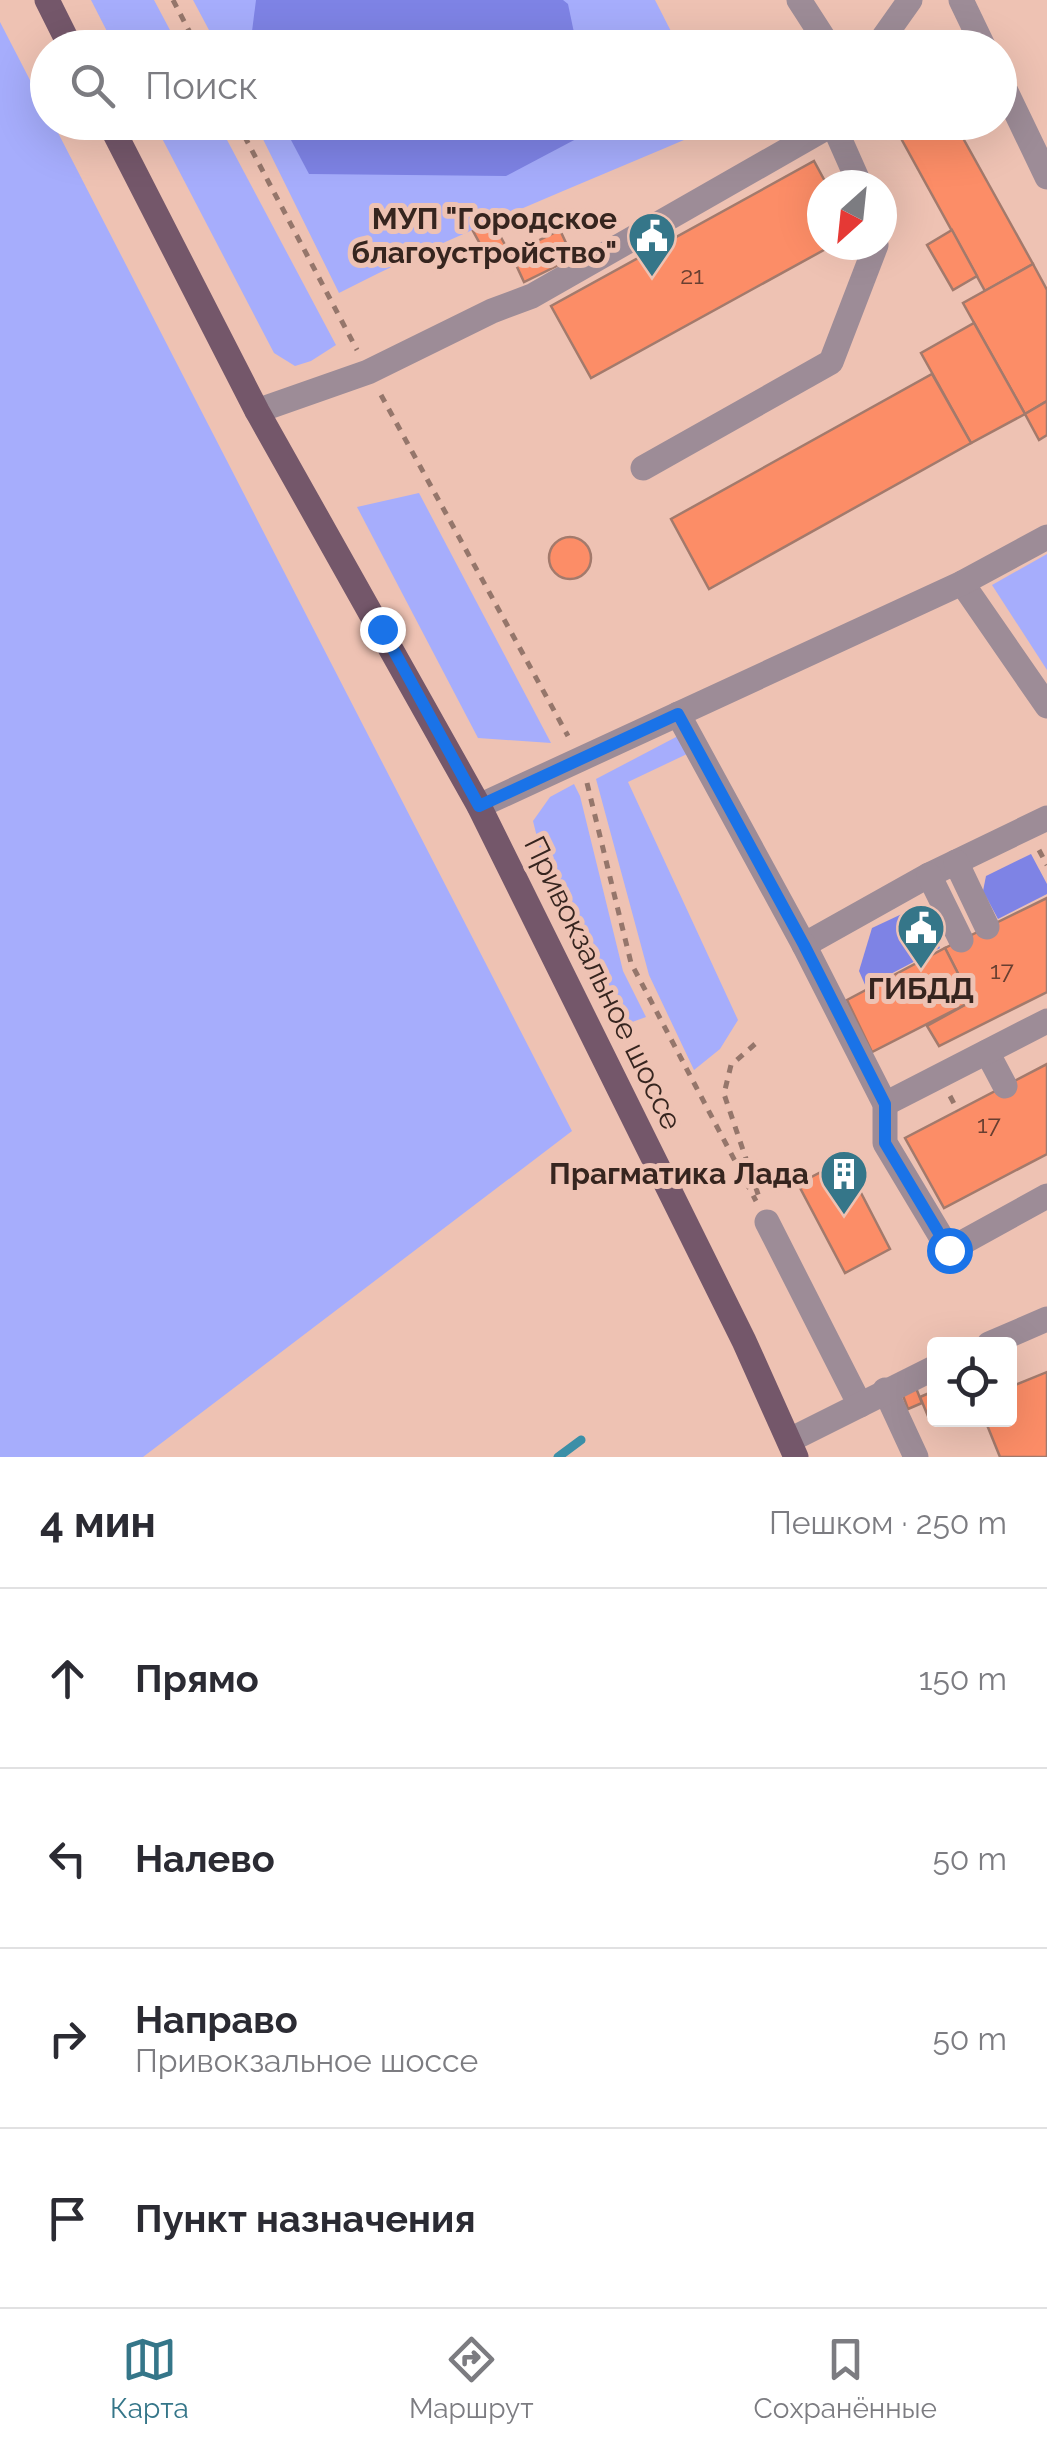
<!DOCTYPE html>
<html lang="ru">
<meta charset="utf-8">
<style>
:root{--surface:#fff;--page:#f7f7f7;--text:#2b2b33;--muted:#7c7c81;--line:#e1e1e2;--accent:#357689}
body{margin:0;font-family:Raleway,sans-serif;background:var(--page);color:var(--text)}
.controls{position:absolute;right:30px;bottom:30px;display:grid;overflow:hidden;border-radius:10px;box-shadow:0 10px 40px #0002}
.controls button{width:90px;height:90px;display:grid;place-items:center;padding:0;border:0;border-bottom:2px solid var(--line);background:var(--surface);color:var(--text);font:50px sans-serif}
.compass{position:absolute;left:807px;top:170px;width:90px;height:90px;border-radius:50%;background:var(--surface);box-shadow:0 10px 40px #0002;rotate:207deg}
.stop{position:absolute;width:30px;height:30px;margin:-22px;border:8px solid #1a73e8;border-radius:50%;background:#fff}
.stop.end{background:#1a73e8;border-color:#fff;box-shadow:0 2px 10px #0008}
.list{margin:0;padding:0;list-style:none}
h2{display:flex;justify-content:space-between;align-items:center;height:130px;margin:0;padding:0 40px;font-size:42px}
h2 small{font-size:32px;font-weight:400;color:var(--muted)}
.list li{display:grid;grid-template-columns:65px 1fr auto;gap:30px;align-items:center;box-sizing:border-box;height:180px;padding:0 40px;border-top:2px solid var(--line)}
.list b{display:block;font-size:38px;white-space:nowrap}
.list p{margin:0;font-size:32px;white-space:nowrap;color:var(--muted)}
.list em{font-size:32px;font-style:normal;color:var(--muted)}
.icon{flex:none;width:55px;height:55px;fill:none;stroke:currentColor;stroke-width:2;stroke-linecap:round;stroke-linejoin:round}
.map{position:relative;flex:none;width:1047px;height:1457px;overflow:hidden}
.search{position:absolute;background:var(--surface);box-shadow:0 10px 40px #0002;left:30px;right:30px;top:30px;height:110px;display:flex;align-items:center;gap:25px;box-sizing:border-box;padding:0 35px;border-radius:55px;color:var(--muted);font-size:38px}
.sheet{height:850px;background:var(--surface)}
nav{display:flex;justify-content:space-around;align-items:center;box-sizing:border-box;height:140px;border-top:2px solid var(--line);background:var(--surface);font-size:28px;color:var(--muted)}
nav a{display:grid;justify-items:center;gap:5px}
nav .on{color:var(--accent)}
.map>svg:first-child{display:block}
.green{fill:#a6adfc}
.forest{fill:#7e83e5}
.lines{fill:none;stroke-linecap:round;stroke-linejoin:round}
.stream{stroke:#3c8fa7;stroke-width:9}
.building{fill:#fc8d67;stroke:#a37a6c;stroke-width:2.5}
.path{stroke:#95766b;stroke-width:5;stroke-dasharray:8 8;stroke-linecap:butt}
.minor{stroke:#9d8c97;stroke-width:25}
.major{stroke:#74576a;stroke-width:25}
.route{stroke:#1a73e8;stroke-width:12}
.labels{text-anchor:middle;stroke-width:10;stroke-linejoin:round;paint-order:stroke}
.number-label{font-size:25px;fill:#683f31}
.poi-label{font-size:30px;font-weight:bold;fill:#36251f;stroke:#eec2b3;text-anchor:end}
.street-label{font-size:30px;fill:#36251f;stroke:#eec2b3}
</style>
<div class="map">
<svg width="1047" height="1457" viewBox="0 0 1047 1457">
<rect width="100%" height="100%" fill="#eec2b3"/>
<g class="green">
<polygon points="91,0 154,0 179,47 115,47"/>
<polygon points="193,0 655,0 679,47 218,47"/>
<polygon points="0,22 47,113 48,122 53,123 572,1131 143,1457 0,1457"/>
<path d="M717 122 719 125C592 180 462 230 339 293L255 123Z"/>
<polygon points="154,123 218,123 336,345 311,361 295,366 274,353"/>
<polygon points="419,493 551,743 478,738 357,507"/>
<polygon points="1047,554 1047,670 992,585"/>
<polygon points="678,736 687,754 628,782 738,1020 720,1049 694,1070 649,975 596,779"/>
<polygon points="574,784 580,796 623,971 646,1017 624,1025 541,853 533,821 550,797"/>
</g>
<g class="forest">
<polygon points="256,0 563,0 568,4 577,47 250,47"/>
<polygon points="594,123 595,129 506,176 309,174 282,123"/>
<polygon points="1031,854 1047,884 1047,894 998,919 983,891 986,876"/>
<polygon points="921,905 940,948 866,987 859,971 872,928"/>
</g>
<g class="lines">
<polyline class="stream" points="558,1457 581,1440"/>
</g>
<g class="building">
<polygon points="892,122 954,122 1033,264 985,291"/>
<polygon points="814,161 827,185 822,185 822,245 833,245 591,378 551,306"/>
<polygon points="492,221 509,252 490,262 473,231"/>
<polygon points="560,230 573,258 524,282 511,254"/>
<polygon points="952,230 977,276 953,290 927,245"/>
<polygon points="1033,264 1047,290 1047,401 1025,414 963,303"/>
<polygon points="974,323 1025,414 971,443 921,353"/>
<polygon points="932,374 971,443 709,589 671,519"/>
<polygon points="1047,401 1047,435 1039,440 1025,414"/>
<circle cx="570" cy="558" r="21"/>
<polygon points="1047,898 1047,992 939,1046 927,1026 972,1001 945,948"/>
<polygon points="945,948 972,1001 872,1052 847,1000"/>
<polygon points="1047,1064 1047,1154 944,1208 905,1138"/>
<polygon points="844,1160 890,1249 845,1273 798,1184"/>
<polygon points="1047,1372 1047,1457 1000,1457 985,1420 1010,1420 1010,1387"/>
<polygon points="916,1388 922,1403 908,1409 902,1393"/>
<polygon points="934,1391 934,1419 930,1421 920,1397"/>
</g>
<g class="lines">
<g class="path">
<polyline points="173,0 198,48"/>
<polyline points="237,122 357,350"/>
<polyline points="381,395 568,736"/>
<polyline points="587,783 631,963 756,1201"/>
<polyline points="1039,850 1047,865"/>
<polyline points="755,1044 731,1065 724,1094 760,1200"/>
<polyline points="950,1096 958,1111"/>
</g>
<g class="minor">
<polyline points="799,0 830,48"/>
<polyline points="961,0 984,48"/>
<polyline points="876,48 910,0"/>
<polyline points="1000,79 1047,177"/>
<polyline points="257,411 368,372 492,311 532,296 833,124 860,185"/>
<polyline points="643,468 831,362 876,245"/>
<polyline points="962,583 1047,706"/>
<polyline points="678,714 804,945 929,875 1047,818"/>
<polyline points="479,806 962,583 1047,537"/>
<polyline points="956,862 987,927"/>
<polyline points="929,875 961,940"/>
<polyline points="804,945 885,1104 885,1143 949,1250 1047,1196"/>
<polyline points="987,1052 1005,1086"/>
<polyline points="885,1104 1047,1021"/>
<polyline points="767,1222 860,1405"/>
<polyline points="989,1344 1047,1319"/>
<polyline points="885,1390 916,1457"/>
<polyline points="790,1440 934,1368"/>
</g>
<g class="major">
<polyline points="47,0 71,48"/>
<polyline points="109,122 257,411 479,806 744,1341 796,1457"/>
</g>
</g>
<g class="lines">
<polyline class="route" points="382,629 479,806 678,714 804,945 885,1104 885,1143 949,1250"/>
</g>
<defs>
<g id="civic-pin" transform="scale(2.5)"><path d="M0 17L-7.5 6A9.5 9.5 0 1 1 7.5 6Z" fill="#357689" stroke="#eec2b3"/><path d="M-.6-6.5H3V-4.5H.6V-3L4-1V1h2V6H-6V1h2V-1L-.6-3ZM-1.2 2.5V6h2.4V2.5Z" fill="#fff"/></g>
<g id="building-pin" transform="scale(2.5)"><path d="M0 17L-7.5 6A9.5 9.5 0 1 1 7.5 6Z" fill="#357689" stroke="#eec2b3"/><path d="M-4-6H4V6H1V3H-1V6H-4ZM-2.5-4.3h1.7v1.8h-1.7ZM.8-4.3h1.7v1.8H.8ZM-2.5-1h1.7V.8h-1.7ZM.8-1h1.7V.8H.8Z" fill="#fff"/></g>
</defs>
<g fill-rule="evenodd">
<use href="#civic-pin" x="652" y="236"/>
<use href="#civic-pin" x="921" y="928"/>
<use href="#building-pin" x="844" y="1174"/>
</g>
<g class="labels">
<g class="number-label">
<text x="692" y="284">21</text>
<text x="1002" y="979">17</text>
<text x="989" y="1133">17</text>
</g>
<g class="poi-label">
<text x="617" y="229">МУП "Городское<tspan x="617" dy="34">благоустройство"</tspan></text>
<text x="921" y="999" text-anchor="middle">ГИБДД</text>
<text x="809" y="1184">Прагматика Лада</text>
</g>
<g class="street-label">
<text transform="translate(603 983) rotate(64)" y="10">Привокзальное шоссе</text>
</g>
</g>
</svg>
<div class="controls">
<button><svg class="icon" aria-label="locate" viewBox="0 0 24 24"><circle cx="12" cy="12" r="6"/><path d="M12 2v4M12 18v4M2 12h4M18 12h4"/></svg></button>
</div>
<svg class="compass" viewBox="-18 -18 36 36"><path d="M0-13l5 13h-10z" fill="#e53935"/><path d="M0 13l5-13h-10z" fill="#7c7c81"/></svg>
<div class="stop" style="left:949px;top:1250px"></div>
<div class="stop end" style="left:382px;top:629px"></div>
<div class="search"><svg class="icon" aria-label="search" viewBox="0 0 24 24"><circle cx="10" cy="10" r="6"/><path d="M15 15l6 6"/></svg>Поиск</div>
</div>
<section class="sheet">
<h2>4 мин<small>Пешком · 250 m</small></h2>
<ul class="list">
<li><svg class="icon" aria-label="ahead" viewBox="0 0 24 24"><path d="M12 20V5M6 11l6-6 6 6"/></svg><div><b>Прямо</b></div><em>150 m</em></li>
<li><svg class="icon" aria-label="left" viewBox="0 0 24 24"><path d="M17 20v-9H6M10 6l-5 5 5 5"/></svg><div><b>Налево</b></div><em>50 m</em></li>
<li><svg class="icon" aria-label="right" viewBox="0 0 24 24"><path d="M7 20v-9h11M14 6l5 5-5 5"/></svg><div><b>Направо</b><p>Привокзальное шоссе</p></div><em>50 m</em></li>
<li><svg class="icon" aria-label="arrive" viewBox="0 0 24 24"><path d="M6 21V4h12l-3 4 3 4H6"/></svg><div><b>Пункт назначения</b></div></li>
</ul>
</section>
<nav>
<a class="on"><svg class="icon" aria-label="map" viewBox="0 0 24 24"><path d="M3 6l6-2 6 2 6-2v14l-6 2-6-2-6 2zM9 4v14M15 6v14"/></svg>Карта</a>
<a><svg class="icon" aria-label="directions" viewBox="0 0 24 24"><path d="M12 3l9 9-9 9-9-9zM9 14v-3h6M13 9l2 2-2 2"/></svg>Маршрут</a>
<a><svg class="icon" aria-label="saved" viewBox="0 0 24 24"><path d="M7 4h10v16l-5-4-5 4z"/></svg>Сохранённые</a>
</nav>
